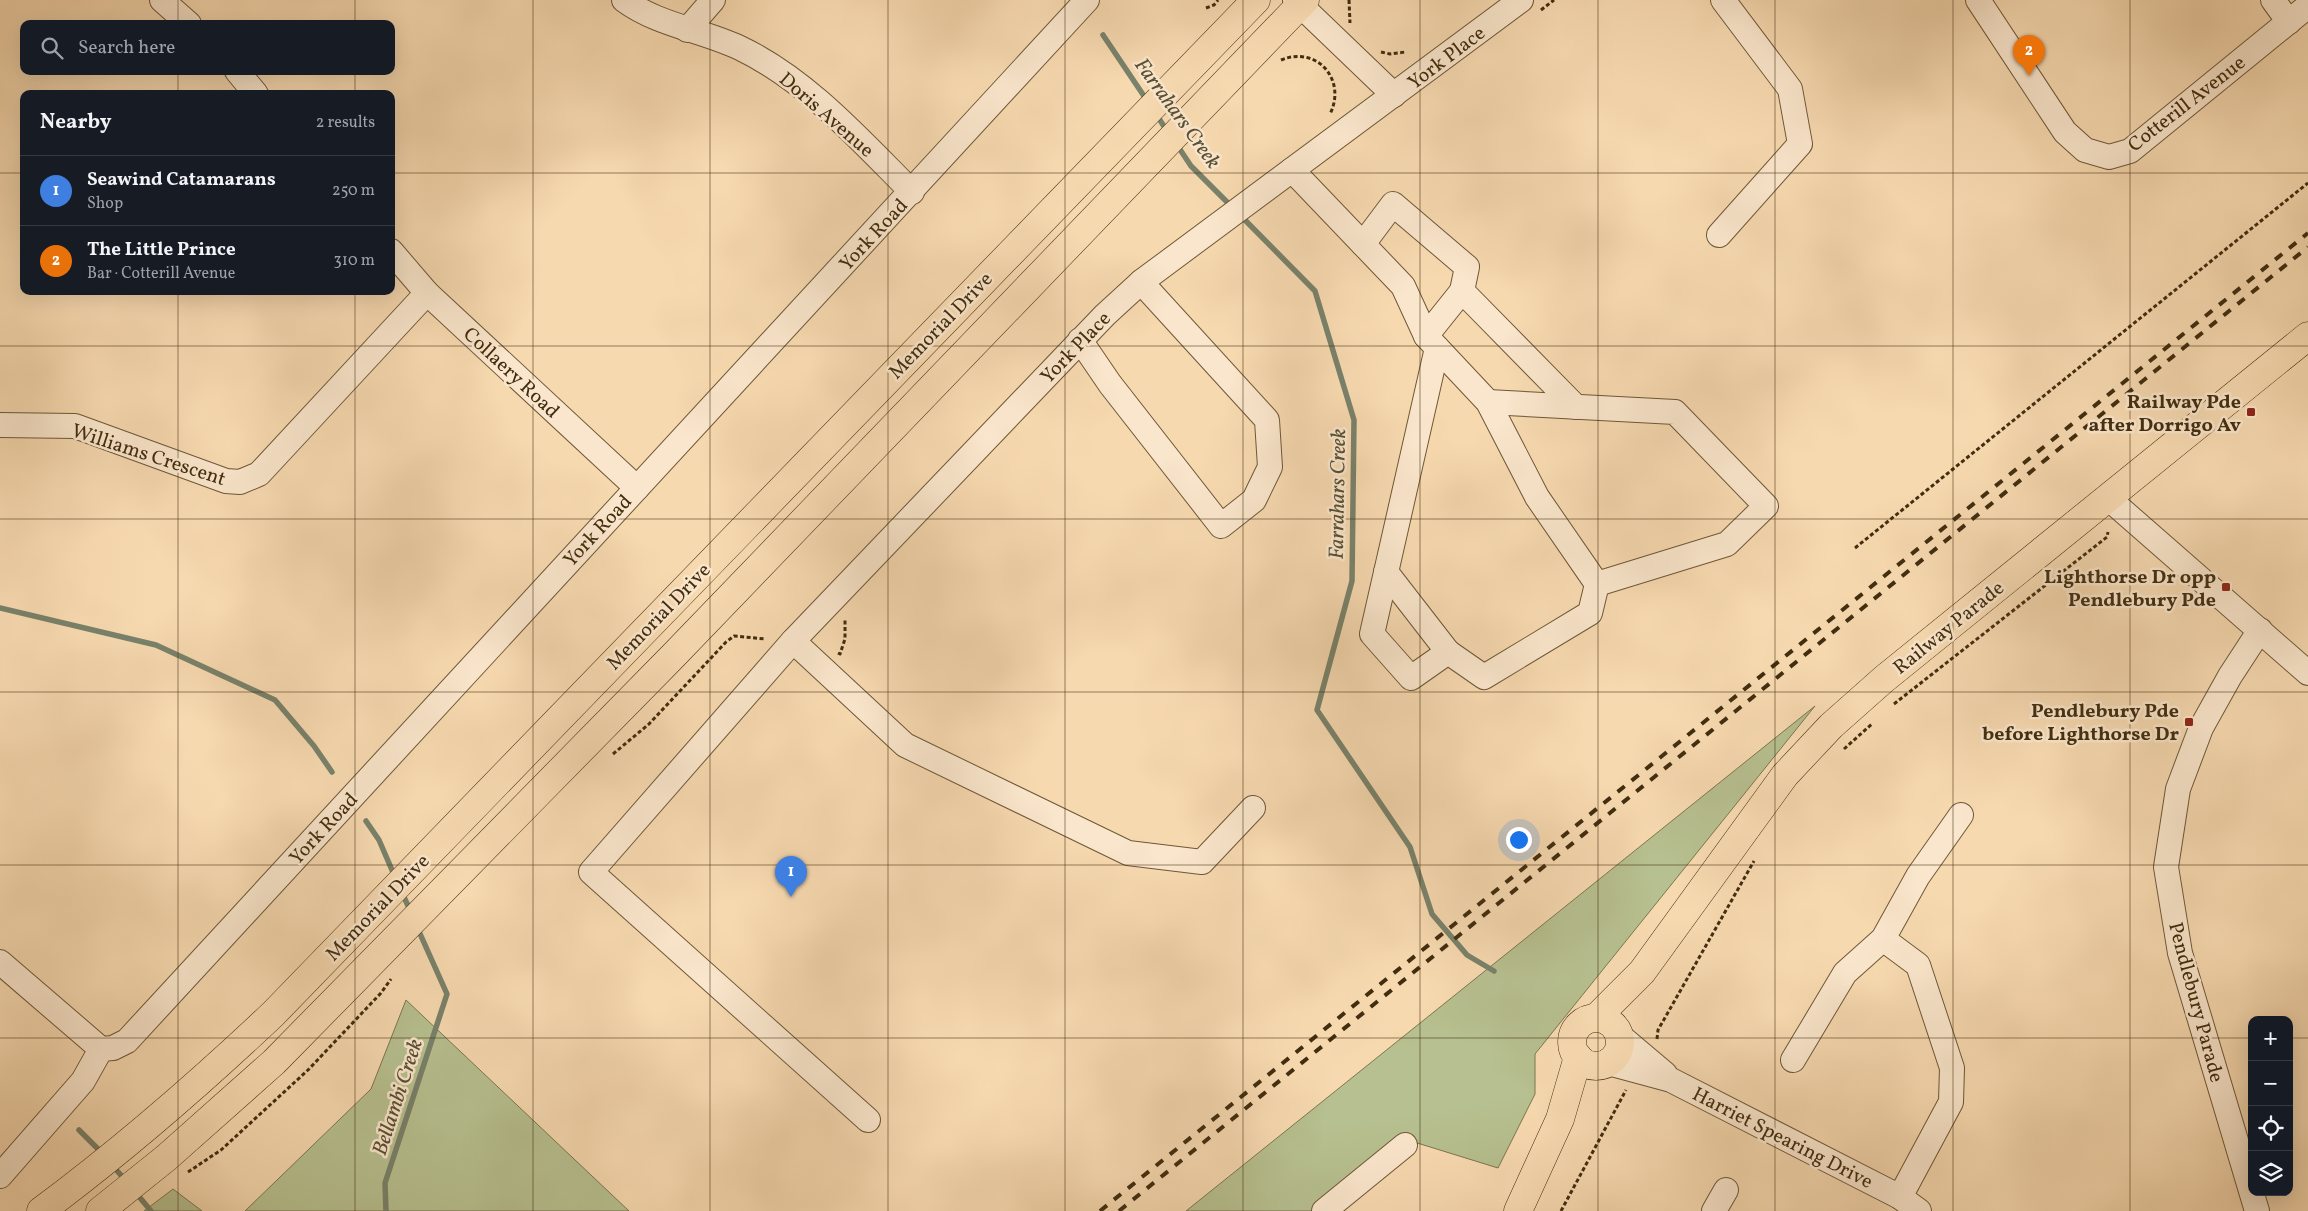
<!DOCTYPE html>
<meta charset="utf-8">
<style>
:root{--surface:#171b24;--page:#20242c;--text:#f1f3f6;--muted:#9ea1a6;--line:#363941;--accent:#c59692}
body{margin:0;font-family:Vollkorn,serif;background:var(--page);color:var(--text)}
.controls{position:absolute;right:15px;bottom:15px;display:grid;overflow:hidden;border-radius:10px;box-shadow:0 5px 20px #0002}
.controls button{width:45px;height:45px;display:grid;place-items:center;padding:0;border:0;border-bottom:1px solid var(--line);background:var(--surface);color:var(--text);font:25px sans-serif}
.you{position:absolute;left:1518px;top:839px;width:18px;height:18px;margin:-12px;border:4px solid #fff;border-radius:50%;background:#1a73e8;box-shadow:0 0 0 8px #1a73e833}
.badge{display:grid;place-items:center;width:32px;height:32px;border-radius:50%;background:var(--accent);color:#fff;font-size:16px;font-weight:700}
.pin{position:absolute;translate:-50% -41px;filter:drop-shadow(0 1px 2px #0008)}
.pin::after{content:'';position:absolute;top:26px;width:18px;height:15px;background:inherit;clip-path:polygon(0 0,100% 0,50% 100%)}
.list{margin:0;padding:0;list-style:none}
h2{display:flex;justify-content:space-between;align-items:center;height:65px;margin:0;padding:0 20px;font-size:21px}
h2 small{font-size:16px;font-weight:400;color:var(--muted)}
.list li{display:grid;grid-template-columns:32px 1fr auto;gap:15px;align-items:center;box-sizing:border-box;height:70px;padding:0 20px;border-top:1px solid var(--line)}
.list b{display:block;font-size:19px;white-space:nowrap}
.list p{margin:0;font-size:16px;white-space:nowrap;color:var(--muted)}
.list em{font-size:16px;font-style:normal;color:var(--muted)}
.icon{flex:none;width:28px;height:28px;fill:none;stroke:currentColor;stroke-width:2;stroke-linecap:round;stroke-linejoin:round}
.map{position:relative;flex:none;width:2308px;height:1211px;overflow:hidden}
.search{position:absolute;background:var(--surface);box-shadow:0 5px 20px #0002;left:20px;top:20px;width:375px;height:55px;display:flex;align-items:center;gap:12px;box-sizing:border-box;padding:0 18px;border-radius:10px;color:var(--muted);font-size:19px}
.panel{position:absolute;background:var(--surface);box-shadow:0 5px 20px #0002;left:20px;top:90px;width:375px;height:205px;border-radius:10px}
.map>svg:first-child{display:block}
.green{fill:#b7c090;stroke:#7c7650}
.lines{fill:none;stroke-linecap:round;stroke-linejoin:round}
.stream{stroke:#79826b;stroke-width:5.5}
.minor-casing{stroke:#6e5837;stroke-width:26}
.major-casing{stroke:#412d0f;stroke-width:29}
.path{stroke:#412d0f;stroke-width:3;stroke-dasharray:4 2.5;stroke-linecap:butt}
.minor{stroke:#fae6cc;stroke-width:24}
.major{stroke:#f7d9b0;stroke-width:28}
.rail{stroke:#412d0f;stroke-width:4;stroke-dasharray:9 9;stroke-linecap:butt}
.grid{fill:none;stroke:#412d0f;stroke-width:1;stroke-opacity:0.55}
.poi-dot{fill:#8f2418;stroke:#fae6cc;stroke-width:2}
.labels{text-anchor:middle;stroke-width:5;stroke-linejoin:round;paint-order:stroke}
.street-label{font-size:20px;fill:#412d0f;stroke:#fae6cc}
.poi-label{font-size:20px;font-weight:bold;fill:#412d0f;stroke:#fae6cc;text-anchor:end}
.water-label{font-size:21px;font-style:italic;fill:#585035;stroke:#fae6cc}
</style>
<div class="map">
<svg width="2308" height="1211" viewBox="0 0 2308 1211">
<rect width="100%" height="100%" fill="#f7d9b0"/>
<filter id="stains"><feTurbulence type="fractalNoise" baseFrequency=".004" numOctaves="4"/><feColorMatrix values="0 0 0 0 .2 0 0 0 0 .09 0 0 0 0 .02 0 0 0 .5 -.17"/></filter>
<radialGradient id="worn" r=".72"><stop offset=".6" stop-color="#630" stop-opacity="0"/><stop offset="1" stop-color="#630" stop-opacity=".3"/></radialGradient>
<g class="green">
<polygon points="1815,706 1535,1054 1535,1094 1498,1168 1401,1138 1312,1211 1186,1211"/>
<polygon points="406,1000 629,1211 245,1211 371,1089"/>
<polygon points="173,1189 202,1211 144,1211"/>
</g>
<g class="lines">
<g class="stream">
<polyline points="1103,35 1148,102"/>
<polyline points="1156,114 1167,131"/>
<polyline points="1177,145 1191,166 1232,207"/>
<polyline points="1240,215 1315,291 1354,420 1352,581 1317,710 1410,847 1432,914 1467,955 1494,971"/>
<polyline points="0,608 156,645 275,700 314,746 332,772"/>
<polyline points="366,821 379,840 395,877"/>
<polyline points="402,893 411,912"/>
<polyline points="79,1130 102,1153"/>
<polyline points="111,1164 127,1182"/>
<polyline points="136,1193 151,1211"/>
<polyline points="386,1211 385,1183 447,994 417,927"/>
</g>
<g class="minor-casing">
<g id="minor">
<polyline points="162,0 189,24"/>
<path d="M624 0C658 25 702 30 740 48 807 80 860 140 912 192"/>
<polyline points="1295,0 1394,95"/>
<polyline points="1978,0 2065,132 2085,150 2109,157 2130,151 2308,6"/>
<polyline points="2273,0 2289,22"/>
<polyline points="687,30 713,0"/>
<polyline points="237,71 256,94"/>
<polyline points="1292,170 1403,286 1426,336 1488,402 1537,497 1597,584"/>
<polyline points="1719,235 1800,144 1790,89 1723,0"/>
<polyline points="1363,244 1393,204 1467,267 1462,291"/>
<polyline points="391,251 427,293 637,488"/>
<polyline points="1426,336 1462,291 1576,407"/>
<polyline points="1080,340 1110,384 1221,526 1254,500 1270,467 1267,420 1141,282"/>
<polyline points="1437,348 1372,634 1411,678 1448,652 1484,677 1590,613 1597,584 1727,544 1766,506 1675,412 1488,402"/>
<polyline points="0,425 75,426 226,481 240,482 259,474 427,293"/>
<polyline points="2108,498 2308,673"/>
<polyline points="1386,572 1448,652"/>
<polyline points="793,641 905,745 1128,853 1202,862 1253,808"/>
<polyline points="1883,939 1918,965 1952,1068 1951,1102 1900,1197"/>
<polyline points="0,962 101,1049"/>
<polyline points="1620,1036 1665,1074"/>
<polyline points="101,1049 113,1048 127,1041 1087,0"/>
<polyline points="1793,1060 1845,973 1883,939 1918,876 1961,815"/>
<polyline points="1608,1063 1671,1080 1900,1197 1919,1211"/>
<polyline points="868,1120 591,872 793,641 1105,315 1141,282 1521,0"/>
<polyline points="0,1176 83,1081 101,1049"/>
<polyline points="1324,1211 1405,1145"/>
<polyline points="1714,1211 1726,1190"/>
<polyline points="2257,1211 2180,953 2166,867 2178,789 2201,728 2230,676 2260,630"/>
</g>
</g>
<g class="major-casing">
<g id="major">
<polyline points="1597,1017 1642,972 1785,775 1831,726 1884,679 2308,336"/>
<circle cx="1596" cy="1042" r="24"/>
<path d="M41 1211C123 1150 199 1084 273 1014L1256 0"/>
<polyline points="100,1211 166,1158 274,1062 674,655 1305,0"/>
<polyline points="1518,1211 1560,1119 1578,1057"/>
</g>
</g>
<g class="path">
<polyline points="1349,0 1350,23"/>
<polyline points="1206,8 1214,5 1218,0"/>
<polyline points="1541,10 1554,0"/>
<polyline points="1381,52 1390,54 1405,52"/>
<path d="M1281 60C1317 45 1347 80 1330 114"/>
<polyline points="1855,548 2308,183"/>
<polyline points="838,653 840,654 845,639 845,618"/>
<polyline points="1894,704 2107,537 2108,532"/>
<polyline points="1844,749 1873,723"/>
<polyline points="613,754 649,724 726,642 734,636 766,639"/>
<polyline points="1657,1039 1658,1030 1754,861"/>
<polyline points="188,1172 221,1150 308,1070 381,993 391,979"/>
<polyline points="1561,1211 1626,1090"/>
</g>
<use href="#minor" class="minor"/>
<use href="#major" class="major"/>
<g class="rail">
<polyline points="1100,1211 2308,233"/>
<polyline points="1119,1211 2308,247"/>
</g>
</g>
<path class="grid" d="M178 0V24M355 0V24M533 0V1211M710 0V1211M888 0V1211M1065 0V1211M1243 0V1211M1420 0V1211M1598 0V1211M1775 0V1211M1953 0V1211M2130 0V1211M178 71V94M355 71V94M0 173H24M391 173H2308M178 291V1211M355 291V1211M0 346H2308M0 519H2308M0 692H2308M0 865H2308M0 1038H2252M2289 1038H2308"/>
<g class="poi-dot">
<rect x="2246" y="407" width="10" height="10" rx="2.5"/>
<rect x="2221" y="582" width="10" height="10" rx="2.5"/>
<rect x="2184" y="717" width="10" height="10" rx="2.5"/>
</g>
<g class="labels">
<g class="street-label">
<text transform="translate(1446 57) rotate(-37)" y="7">York Place</text>
<text transform="translate(2186 103) rotate(-38)" y="7">Cotterill Avenue</text>
<text transform="translate(827 114) rotate(41)" y="7">Doris Avenue</text>
<text transform="translate(873 234) rotate(-47)" y="7">York Road</text>
<text transform="translate(940 325) rotate(-46)" y="7">Memorial Drive</text>
<text transform="translate(1075 347) rotate(-46)" y="7">York Place</text>
<text transform="translate(512 372) rotate(43)" y="7">Collaery Road</text>
<text transform="translate(149 454) rotate(18)" y="7">Williams Crescent</text>
<text transform="translate(597 530) rotate(-47)" y="7">York Road</text>
<text transform="translate(658 616) rotate(-46)" y="7">Memorial Drive</text>
<text transform="translate(1948 627) rotate(-39)" y="7">Railway Parade</text>
<text transform="translate(323 828) rotate(-47)" y="7">York Road</text>
<text transform="translate(377 907) rotate(-46)" y="7">Memorial Drive</text>
<text transform="translate(2197 1002) rotate(75)" y="7">Pendlebury Parade</text>
<text transform="translate(1783 1137) rotate(27)" y="7">Harriet Spearing Drive</text>
</g>
<g class="poi-label">
<text x="2241" y="408">Railway Pde<tspan x="2241" dy="23">after Dorrigo Av</tspan></text>
<text x="2216" y="583">Lighthorse Dr opp<tspan x="2216" dy="23">Pendlebury Pde</tspan></text>
<text x="2179" y="717">Pendlebury Pde<tspan x="2179" dy="23">before Lighthorse Dr</tspan></text>
</g>
<g class="water-label">
<text transform="translate(1178 113) rotate(54)" y="7">Farrahars Creek</text>
<text transform="translate(1337 494) rotate(-89)" y="7">Farrahars Creek</text>
<text transform="translate(397 1097) rotate(-72)" y="7">Bellambi Creek</text>
</g>
</g>
<rect width="100%" height="100%" filter="url(#stains)"/>
<rect width="100%" height="100%" fill="url(#worn)"/>
</svg>
<div class="controls">
<button>+</button>
<button>−</button>
<button><svg class="icon" aria-label="locate" viewBox="0 0 24 24"><circle cx="12" cy="12" r="6"/><path d="M12 2v4M12 18v4M2 12h4M18 12h4"/></svg></button>
<button><svg class="icon" aria-label="layers" viewBox="0 0 24 24"><path d="M12 4l9 5-9 5-9-5zM3 14l9 5 9-5"/></svg></button>
</div>
<div class="you"></div>
<div class="pin badge" style="left:791px;top:897px;background:#3f7fe0">1</div>
<div class="pin badge" style="left:2029px;top:76px;background:#e8710a">2</div>
<div class="search"><svg class="icon" aria-label="search" viewBox="0 0 24 24"><circle cx="10" cy="10" r="6"/><path d="M15 15l6 6"/></svg>Search here</div>
<section class="panel">
<h2>Nearby<small>2 results</small></h2>
<ul class="list">
<li><span class="badge" style="background:#3f7fe0">1</span><div><b>Seawind Catamarans</b><p>Shop</p></div><em>250 m</em></li>
<li><span class="badge" style="background:#e8710a">2</span><div><b>The Little Prince</b><p>Bar · Cotterill Avenue</p></div><em>310 m</em></li>
</ul>
</section>
</div>
